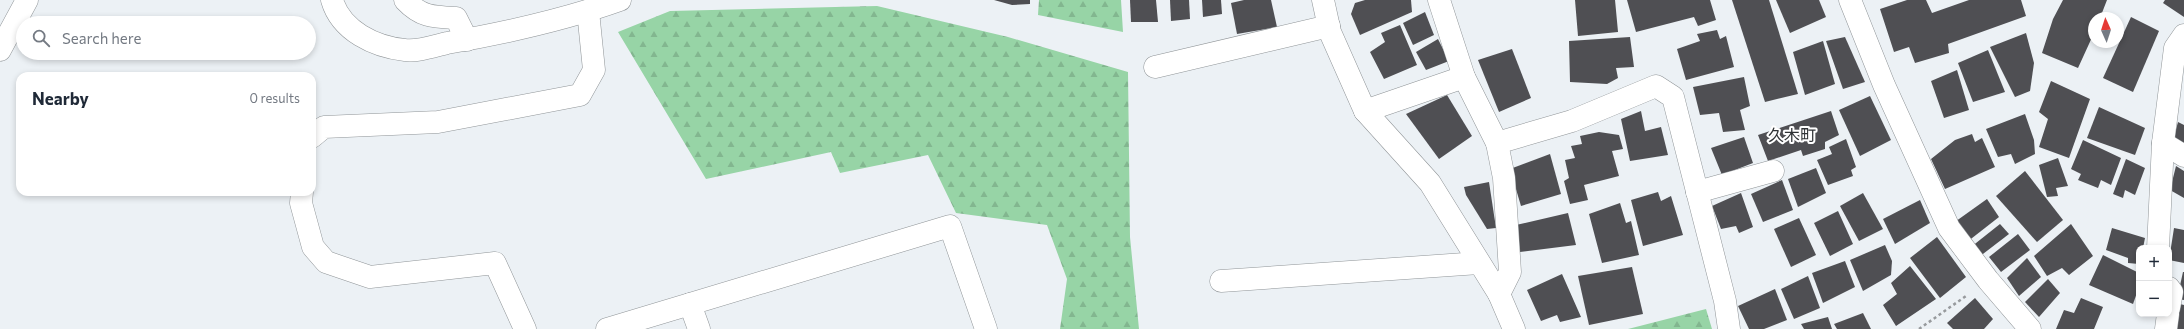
<!DOCTYPE html>
<meta charset="utf-8">
<style>
:root{--surface:#fff;--page:#f2f2f3;--text:#1f2937;--muted:#747a83;--line:#e0e1e3}
body{margin:0;font-family:Commissioner,"Noto Sans JP",sans-serif;background:var(--page);color:var(--text)}
.controls{position:absolute;right:12px;bottom:12px;display:grid;overflow:hidden;border-radius:8px;box-shadow:0 2px 6px #0003}
.controls button{width:36px;height:36px;display:grid;place-items:center;padding:0;border:0;border-bottom:1px solid var(--line);background:var(--surface);color:var(--text);font:20px sans-serif}
.compass{position:absolute;left:2088px;top:12px;width:36px;height:36px;border-radius:50%;background:var(--surface);box-shadow:0 2px 6px #0003;rotate:357deg}
.list{margin:0;padding:0;list-style:none}
h2{display:flex;justify-content:space-between;align-items:center;height:52px;margin:0;padding:0 16px;font-size:17px}
h2 small{font-size:13px;font-weight:400;color:var(--muted)}
.icon{flex:none;width:22px;height:22px;fill:none;stroke:currentColor;stroke-width:2;stroke-linecap:round;stroke-linejoin:round}
.map{position:relative;flex:none;width:2184px;height:329px;overflow:hidden}
.search{position:absolute;background:var(--surface);box-shadow:0 2px 6px #0003;left:16px;top:16px;width:300px;height:44px;display:flex;align-items:center;gap:10px;box-sizing:border-box;padding:0 14px;border-radius:22px;color:var(--muted);font-size:15px}
.panel{position:absolute;background:var(--surface);box-shadow:0 2px 6px #0003;left:16px;top:72px;width:300px;height:124px;border-radius:12px}
.map>svg:first-child{display:block}
.forest{fill:url(#forest-firs)}
.building{fill:#4f4f53}
.lines{fill:none;stroke-linecap:round;stroke-linejoin:round}
.minor-casing{stroke:#909598;stroke-width:23}
.path{stroke:#979a9d;stroke-width:2.5;stroke-dasharray:3 3;stroke-linecap:butt}
.minor{stroke:#fff;stroke-width:22}
.labels{text-anchor:middle;stroke-width:4;stroke-linejoin:round;paint-order:stroke}
.neighbourhood-label{font-size:16px;fill:#303336;stroke:#fff}
</style>
<div class="map">
<svg width="2184" height="329" viewBox="0 0 2184 329">
<defs>
<pattern id="forest-firs" width="22" height="20" patternUnits="userSpaceOnUse"><rect width="22" height="20" fill="#97d4a6"/><path d="M5 1l3.5 6h-7zM16 11l3.5 6h-7z" fill="#82b68f"/></pattern>
</defs>
<rect width="100%" height="100%" fill="#ecf1f5"/>
<g class="forest">
<polygon points="1039,0 1121,0 1123,32 1038,15"/>
<polygon points="877,6 1008,37 1128,72 1130,237 1139,329 1060,329 1067,279 1047,225 956,213 928,155 840,173 831,152 706,179 618,32 670,11"/>
<polygon points="1706,309 1712,329 1628,329"/>
</g>
<g class="building">
<polygon points="994,0 1030,0 1030,4 1012,5"/>
<polygon points="1130,0 1156,0 1158,22 1131,22"/>
<polygon points="1170,0 1189,0 1190,19 1171,21"/>
<polygon points="1202,0 1221,0 1222,14 1203,17"/>
<polygon points="1244,0 1271,0 1277,27 1237,34 1231,3"/>
<polygon points="1365,0 1411,0 1412,12 1360,35 1351,14 1355,3"/>
<polygon points="1575,0 1615,0 1618,32 1578,36"/>
<polygon points="1627,0 1710,0 1716,20 1698,26 1694,17 1636,32"/>
<polygon points="1732,0 1769,0 1798,94 1765,102"/>
<polygon points="1776,0 1819,0 1826,17 1790,33"/>
<polygon points="1907,0 1926,0 1932,13 1969,0 2021,0 2026,16 1948,44 1949,53 1915,63 1909,47 1894,52 1880,9"/>
<polygon points="2063,0 2107,0 2100,18 2094,18 2094,33 2078,68 2042,53 2053,19"/>
<polygon points="2165,0 2184,0 2184,17 2163,3"/>
<polygon points="1425,12 1434,35 1413,45 1403,23"/>
<polygon points="2131,17 2159,31 2133,92 2103,78"/>
<polygon points="1400,25 1417,65 1384,79 1370,52 1385,42 1381,33"/>
<polygon points="1717,30 1720,39 1726,36 1734,67 1686,80 1677,49 1700,41 1697,34"/>
<polygon points="2026,33 2034,63 2030,91 2015,97 1990,47"/>
<polygon points="1630,37 1634,67 1616,68 1618,78 1607,84 1570,82 1569,41"/>
<polygon points="1845,37 1865,82 1843,89 1826,41"/>
<polygon points="1438,39 1449,61 1426,70 1416,52"/>
<polygon points="1823,41 1835,84 1805,95 1793,52"/>
<polygon points="1512,49 1531,98 1499,112 1478,60"/>
<polygon points="1988,50 2005,92 1973,102 1958,63"/>
<polygon points="1957,70 1969,110 1944,118 1931,81"/>
<polygon points="1744,77 1750,106 1740,110 1745,130 1723,132 1719,113 1700,115 1693,87"/>
<polygon points="2051,81 2090,99 2069,158 2039,147 2048,119 2039,112"/>
<polygon points="1447,95 1472,136 1439,159 1406,114"/>
<polygon points="1870,96 1891,140 1860,156 1839,110"/>
<polygon points="2099,107 2145,128 2135,155 2087,138"/>
<polygon points="1641,111 1645,131 1661,127 1668,155 1630,161 1621,119"/>
<polygon points="1831,111 1839,135 1825,142 1825,149 1803,156 1801,150 1768,161 1758,135"/>
<polygon points="2025,114 2034,140 2035,154 2015,164 2011,154 1998,157 1986,129"/>
<polygon points="2178,122 2184,125 2184,146 2173,140"/>
<polygon points="1599,132 1619,135 1623,149 1612,151 1619,176 1584,185 1588,200 1570,204 1564,181 1569,178 1565,160 1575,158 1571,146 1582,144 1580,136"/>
<polygon points="1972,134 1975,142 1982,138 1995,167 1945,189 1931,159 1955,140"/>
<polygon points="1744,137 1753,163 1722,175 1711,148"/>
<polygon points="1846,139 1856,167 1851,170 1853,176 1828,185 1817,160 1832,154 1829,147"/>
<polygon points="2083,140 2121,158 2111,185 2101,180 2098,188 2078,180 2081,174 2071,169"/>
<polygon points="1550,154 1561,194 1521,206 1510,169"/>
<polygon points="2058,158 2068,186 2056,188 2058,196 2047,197 2039,165"/>
<polygon points="2126,159 2145,168 2135,195 2125,190 2123,198 2113,194"/>
<polygon points="2176,166 2184,171 2184,198 2170,190"/>
<polygon points="1816,168 1826,193 1798,207 1788,179"/>
<polygon points="2025,171 2063,220 2037,242 1996,196"/>
<polygon points="1782,180 1793,210 1763,222 1751,194"/>
<polygon points="1489,182 1496,228 1487,229 1466,195 1464,187"/>
<polygon points="1658,192 1661,201 1671,196 1683,235 1643,246 1631,200"/>
<polygon points="1741,193 1753,227 1739,233 1736,226 1721,229 1712,206"/>
<polygon points="1863,193 1883,229 1859,241 1840,206"/>
<polygon points="1987,199 1999,217 1967,242 1952,224"/>
<polygon points="1920,200 1930,223 1895,244 1883,219"/>
<polygon points="1620,203 1626,223 1631,221 1639,255 1602,263 1589,214"/>
<polygon points="1838,211 1853,244 1830,256 1814,223"/>
<polygon points="1568,213 1576,245 1520,252 1516,225"/>
<polygon points="1799,218 1816,255 1791,267 1774,229"/>
<polygon points="2000,224 2009,234 1979,257 1971,247"/>
<polygon points="2071,224 2093,256 2069,275 2062,268 2047,276 2034,256"/>
<polygon points="2112,228 2145,238 2143,248 2139,248 2139,264 2128,263 2128,258 2106,250"/>
<polygon points="2174,228 2184,230 2184,263 2169,260"/>
<polygon points="2018,234 2030,250 2001,272 1989,257"/>
<polygon points="1937,237 1966,277 1940,298 1910,258"/>
<polygon points="1885,245 1892,261 1891,275 1863,291 1850,260"/>
<polygon points="2103,255 2139,273 2139,287 2133,304 2089,285"/>
<polygon points="2027,258 2041,277 2019,296 2007,278"/>
<polygon points="1845,261 1855,287 1823,303 1812,273"/>
<polygon points="1910,266 1936,299 1896,326 1883,305 1897,294 1891,283"/>
<polygon points="1632,267 1643,314 1589,325 1578,276"/>
<polygon points="2183,272 2184,272 2184,300 2177,299"/>
<polygon points="1562,274 1581,317 1560,322 1557,315 1541,321 1527,290"/>
<polygon points="1808,276 1820,308 1794,319 1781,289"/>
<polygon points="2048,279 2060,293 2039,317 2025,302"/>
<polygon points="1775,289 1787,320 1764,329 1749,329 1738,306"/>
<polygon points="1975,298 1993,319 1984,329 1953,329 1947,323"/>
<polygon points="2081,298 2103,307 2094,329 2056,329 2064,310 2074,313"/>
<polygon points="2176,303 2184,305 2184,329 2171,329"/>
<polygon points="1863,313 1871,329 1837,329 1834,324"/>
<polygon points="1828,317 1832,329 1804,329 1801,324"/>
</g>
<g class="lines">
<g class="minor-casing">
<g id="minor">
<path d="M332 0C341 31 375 47 405 50 417 52 434 46 447 43 505 33 564 20 620 0"/>
<path d="M405 0C421 17 433 17 456 18L467 40"/>
<polyline points="1323,0 1330,32 1365,111 1430,183 1499,294 1514,329"/>
<polyline points="1439,0 1464,77"/>
<polyline points="1850,0 1884,85 1949,228 1988,280 2030,329"/>
<polyline points="0,50 27,0"/>
<polyline points="1155,67 1329,26"/>
<polyline points="1365,111 1464,77 1497,143 1572,121 1656,86 1673,97 1725,301 1729,329"/>
<polyline points="312,137 324,127 438,122 580,95 594,70 588,11"/>
<polyline points="1497,143 1504,178 1510,272 1499,294"/>
<polyline points="2163,143 2184,156"/>
<polyline points="302,192 301,203 313,247 326,262 370,277 495,263 525,329"/>
<polyline points="1697,192 1773,171"/>
<polyline points="2158,248 2163,143 2175,48 2184,35"/>
<polyline points="1221,281 1479,263"/>
<polyline points="2169,288 2172,292 2169,308"/>
<polyline points="690,304 699,329"/>
<polyline points="607,329 950,226 986,329"/>
<polyline points="2166,329 2168,314"/>
</g>
</g>
<polyline class="path" points="1919,329 1966,296"/>
<use href="#minor" class="minor"/>
</g>
<g class="labels">
<g class="neighbourhood-label">
<text x="1792" y="141">久木町</text>
</g>
</g>
</svg>
<div class="controls">
<button>+</button>
<button>−</button>
</div>
<svg class="compass" viewBox="-18 -18 36 36"><path d="M0-13l5 13h-10z" fill="#e53935"/><path d="M0 13l5-13h-10z" fill="#747a83"/></svg>
<div class="search"><svg class="icon" aria-label="search" viewBox="0 0 24 24"><circle cx="10" cy="10" r="6"/><path d="M15 15l6 6"/></svg>Search here</div>
<section class="panel">
<h2>Nearby<small>0 results</small></h2>
<ul class="list">
</ul>
</section>
</div>
